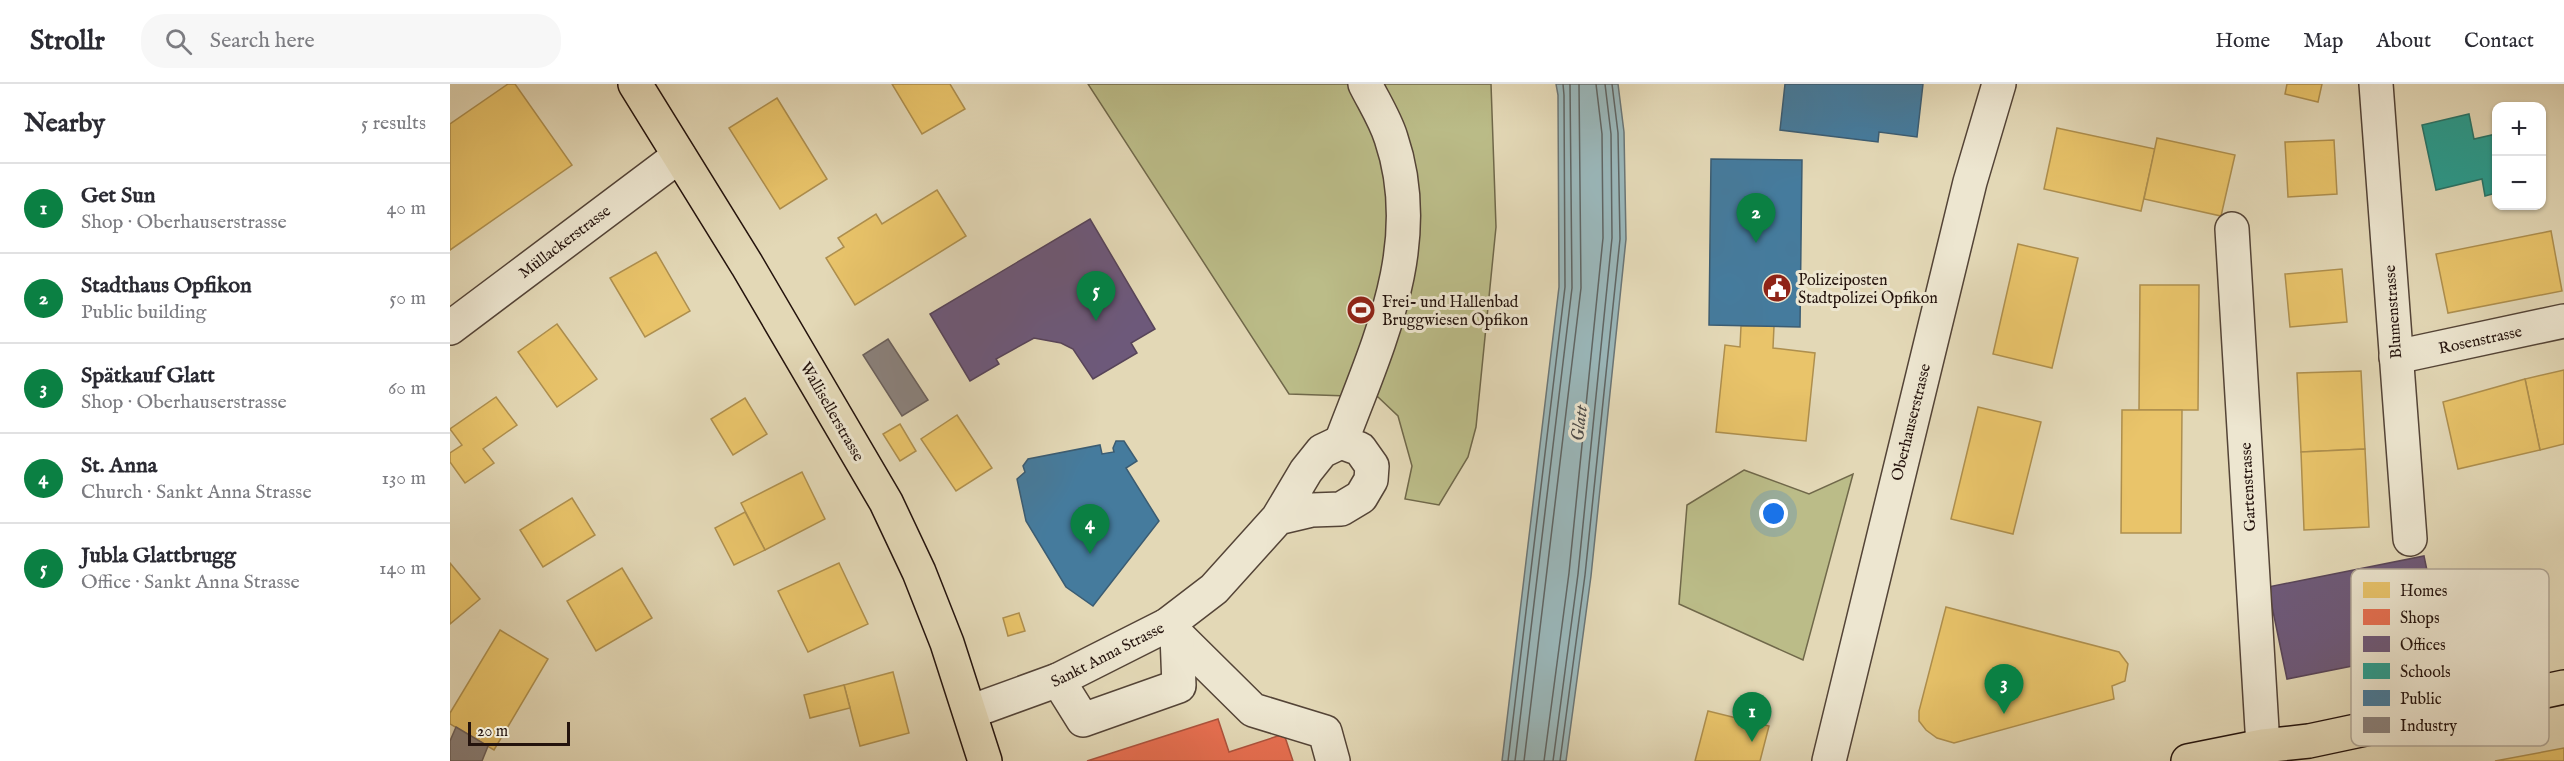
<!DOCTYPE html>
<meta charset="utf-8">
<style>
:root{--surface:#fff;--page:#f7f7f7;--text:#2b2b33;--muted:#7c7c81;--line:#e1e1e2;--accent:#0b8043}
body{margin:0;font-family:"IM FELL English",serif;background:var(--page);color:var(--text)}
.controls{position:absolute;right:18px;top:18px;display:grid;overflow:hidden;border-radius:12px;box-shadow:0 2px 4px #0004}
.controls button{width:54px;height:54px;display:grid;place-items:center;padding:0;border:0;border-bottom:2px solid var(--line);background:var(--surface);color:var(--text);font:30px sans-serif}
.scale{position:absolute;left:18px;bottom:15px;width:102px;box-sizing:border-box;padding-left:6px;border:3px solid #24130d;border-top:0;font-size:16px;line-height:21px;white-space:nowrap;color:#24130d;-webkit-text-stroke:4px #ede6d0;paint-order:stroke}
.you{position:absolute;left:1324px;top:430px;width:21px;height:21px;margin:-15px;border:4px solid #fff;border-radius:50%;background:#1a73e8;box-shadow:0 0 0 9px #1a73e833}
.badge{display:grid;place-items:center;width:39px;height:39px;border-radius:50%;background:var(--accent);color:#fff;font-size:20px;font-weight:700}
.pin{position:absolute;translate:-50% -50px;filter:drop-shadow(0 2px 3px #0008)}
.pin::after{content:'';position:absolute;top:32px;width:21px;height:18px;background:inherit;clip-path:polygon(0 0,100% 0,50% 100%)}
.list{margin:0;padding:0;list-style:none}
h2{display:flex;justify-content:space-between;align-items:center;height:78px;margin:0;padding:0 24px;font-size:26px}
h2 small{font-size:20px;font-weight:400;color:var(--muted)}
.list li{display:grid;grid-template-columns:39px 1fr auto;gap:18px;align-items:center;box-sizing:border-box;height:90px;padding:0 24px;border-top:2px solid var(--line)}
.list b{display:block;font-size:22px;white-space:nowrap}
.list p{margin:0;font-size:20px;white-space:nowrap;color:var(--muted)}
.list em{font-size:20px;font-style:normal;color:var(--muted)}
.icon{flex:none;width:33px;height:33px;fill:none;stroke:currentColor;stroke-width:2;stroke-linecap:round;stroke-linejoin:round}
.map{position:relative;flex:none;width:2114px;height:677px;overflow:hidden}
header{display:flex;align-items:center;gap:36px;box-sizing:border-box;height:84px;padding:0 30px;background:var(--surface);border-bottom:2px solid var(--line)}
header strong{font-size:28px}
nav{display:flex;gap:33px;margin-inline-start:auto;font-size:21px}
.search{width:420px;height:54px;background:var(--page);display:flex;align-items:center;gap:15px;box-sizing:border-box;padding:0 21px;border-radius:24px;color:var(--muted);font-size:22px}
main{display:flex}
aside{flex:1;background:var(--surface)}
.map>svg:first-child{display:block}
.green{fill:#bbbc88;stroke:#70684a;stroke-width:1.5}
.water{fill:#9ab7ba;stroke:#6b7575;stroke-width:1.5}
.homes{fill:#e9c46a;stroke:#ae8f4e;stroke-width:1.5}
.shops{fill:#e76f51;stroke:#ac533d;stroke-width:1.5}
.offices{fill:#6d597a;stroke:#574459;stroke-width:1.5}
.schools{fill:#2a9d8f;stroke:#287468;stroke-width:1.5}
.public{fill:#457b9d;stroke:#3b5c72;stroke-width:1.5}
.industry{fill:#8a817c;stroke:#6b605b;stroke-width:1.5}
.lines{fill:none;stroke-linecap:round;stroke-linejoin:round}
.shore{stroke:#5f6564;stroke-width:1.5}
.minor-casing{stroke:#544437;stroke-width:36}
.major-casing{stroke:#24130d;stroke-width:36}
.minor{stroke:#ede6d0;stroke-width:33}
.major{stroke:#e3d8b6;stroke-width:33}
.labels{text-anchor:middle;stroke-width:6;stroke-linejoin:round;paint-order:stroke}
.street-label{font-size:16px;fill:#24130d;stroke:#ede6d0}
.poi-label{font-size:16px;fill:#24130d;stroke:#ede6d0;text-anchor:start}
.water-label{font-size:18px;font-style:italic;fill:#4d4c4a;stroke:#ede6d0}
.key{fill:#ede6d0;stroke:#b1a796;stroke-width:1.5}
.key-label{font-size:16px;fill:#24130d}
</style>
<header>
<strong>Strollr</strong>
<div class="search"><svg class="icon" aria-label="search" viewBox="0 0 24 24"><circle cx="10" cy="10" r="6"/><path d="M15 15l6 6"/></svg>Search here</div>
<nav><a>Home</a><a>Map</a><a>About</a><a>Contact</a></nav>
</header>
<main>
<aside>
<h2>Nearby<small>5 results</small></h2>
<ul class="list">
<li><span class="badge">1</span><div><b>Get Sun</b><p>Shop · Oberhauserstrasse</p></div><em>40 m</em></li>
<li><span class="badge">2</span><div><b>Stadthaus Opfikon</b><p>Public building</p></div><em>50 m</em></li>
<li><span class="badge">3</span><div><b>Spätkauf Glatt</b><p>Shop · Oberhauserstrasse</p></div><em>60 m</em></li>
<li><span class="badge">4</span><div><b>St. Anna</b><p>Church · Sankt Anna Strasse</p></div><em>130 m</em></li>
<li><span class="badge">5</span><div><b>Jubla Glattbrugg</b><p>Office · Sankt Anna Strasse</p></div><em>140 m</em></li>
</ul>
</aside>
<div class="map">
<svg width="2114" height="677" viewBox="0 0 2114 677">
<rect width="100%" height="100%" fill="#e3d8b6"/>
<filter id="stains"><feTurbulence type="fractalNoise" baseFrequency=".00333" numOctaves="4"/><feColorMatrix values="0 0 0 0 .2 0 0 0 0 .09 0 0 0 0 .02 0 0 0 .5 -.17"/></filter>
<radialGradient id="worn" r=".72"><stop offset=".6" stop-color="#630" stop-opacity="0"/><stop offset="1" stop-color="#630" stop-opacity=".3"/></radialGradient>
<g class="green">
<polygon points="638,0 1041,0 1046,143 1026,343 1018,373 989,421 955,415 962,382 948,332 928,313 839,310"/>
<polygon points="1294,386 1359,410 1403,390 1353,576 1229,520 1237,421"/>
</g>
<polygon class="water" points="1106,0 1168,0 1174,48 1176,155 1141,492 1116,677 1052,677 1109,203 1108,11"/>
<g class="homes">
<polygon points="58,0 65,0 122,81 0,166 0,40"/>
<polygon points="442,0 500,0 515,25 472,50"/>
<polygon points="1837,0 1872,0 1868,18 1835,10"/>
<polygon points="327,14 377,95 330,125 279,44"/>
<polygon points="1607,44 1705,65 1691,127 1594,105"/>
<polygon points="1707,54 1785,71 1771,132 1694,115"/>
<polygon points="1884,56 1887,110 1838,113 1835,58"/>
<polygon points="487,106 516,152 405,221 376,174 394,163 388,154 426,130 432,140"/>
<polygon points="2101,147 2112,207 1998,229 1986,170"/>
<polygon points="1568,160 1628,174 1602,284 1543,270"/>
<polygon points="206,168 240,227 195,253 160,194"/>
<polygon points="1892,185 1897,238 1840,243 1835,190"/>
<polygon points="1690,201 1749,201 1748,326 1689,326"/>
<polygon points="107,240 147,295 107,323 68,268"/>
<polygon points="1291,242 1324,242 1323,264 1365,269 1356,357 1266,348 1275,261 1290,263"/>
<polygon points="2114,286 2114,360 2090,366 2075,295"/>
<polygon points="1911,287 1915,365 1851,368 1847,289"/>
<polygon points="2075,295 2090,366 2008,385 1993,318"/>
<polygon points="46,313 67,341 33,365 44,379 15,399 0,378 0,369 12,361 0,345"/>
<polygon points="295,314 317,350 283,371 261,335"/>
<polygon points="1528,323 1591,338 1563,450 1501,435"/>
<polygon points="1672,326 1732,326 1731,449 1671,449"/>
<polygon points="507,331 542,384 506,407 471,355"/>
<polygon points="450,340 466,367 450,377 433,350"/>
<polygon points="1915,365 1919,443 1854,446 1851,368"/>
<polygon points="352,388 375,435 315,466 291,419"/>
<polygon points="122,414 145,451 93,483 70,446"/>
<polygon points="295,428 315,466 284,481 265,444"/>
<polygon points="0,479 30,515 0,540"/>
<polygon points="389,479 418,540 358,568 328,507"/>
<polygon points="172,484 202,534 146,567 117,517"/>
<polygon points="1496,523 1669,568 1678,580 1675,597 1662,602 1664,615 1504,659 1487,654 1476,646 1469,637 1469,627"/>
<polygon points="569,529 575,547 558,552 553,534"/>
<polygon points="50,546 98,575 44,666 0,640 0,629"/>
<polygon points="443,588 459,649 410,662 394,601"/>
<polygon points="394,601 400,624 360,634 354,611"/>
<polygon points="1258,627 1319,642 1310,677 1245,677"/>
<polygon points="2114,664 2114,677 2045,677"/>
</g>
<polygon class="shops" points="768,635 779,668 834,650 843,677 637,677"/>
<g class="offices">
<polygon points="640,135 705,245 681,259 687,269 643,295 623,265 611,259 584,254 546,275 549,280 520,297 480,230"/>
<polygon points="1974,472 1993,564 1837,595 1818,503"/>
</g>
<polygon class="schools" points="2019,30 2024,55 2046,50 2046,109 2035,112 2032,95 1986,106 1972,41"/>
<g class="public">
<polygon points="1335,0 1473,0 1467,53 1429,48 1428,58 1330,46"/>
<polygon points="1261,75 1352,76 1350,243 1259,241"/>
<polygon points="666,357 674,357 687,377 676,384 709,437 643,522 616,503 576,437 567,395 575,388 573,382 578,375 650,361 652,370 664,368 663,364"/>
</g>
<g class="industry">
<polygon points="438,255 478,316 452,332 413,271"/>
<polygon points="6,643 38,662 32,677 0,677 0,657"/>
</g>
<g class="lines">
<g class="shore">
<polyline points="1058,677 1115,203 1114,11 1113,0"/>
<polyline points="1065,677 1122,204 1120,0"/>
<polyline points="1074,677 1131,204 1129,0"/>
<polyline points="1094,677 1119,489 1153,154 1152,50 1146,0"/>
<polyline points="1103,677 1128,490 1162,154 1161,50 1155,0"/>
<polyline points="1110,677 1135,491 1170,155 1168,49 1162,0"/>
</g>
<g class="minor-casing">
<g id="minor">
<polyline points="1926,0 1960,455"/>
<polyline points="1782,145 1813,662"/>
<polyline points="0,244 229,72"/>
<polyline points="1946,273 2114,237"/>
<path d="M891 358C928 260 977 160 941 54 935 35 924 18 915 0"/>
<polyline points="717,541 803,626 875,648 883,677"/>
<polyline points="608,596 633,636 729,602 727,551"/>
<polyline points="520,628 608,596 717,541 764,505 828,434 856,387 872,367 891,358 910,365 922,382 921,396 911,413 891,425 862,426 828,434"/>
<polyline points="1379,677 1520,98 1549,0"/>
</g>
</g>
<g class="major-casing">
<g id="major">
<polyline points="185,0 297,181 436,418 469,488 497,559 535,677"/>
<polyline points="1738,677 1813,662 1859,657 2114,603"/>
</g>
</g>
<use href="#minor" class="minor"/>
<use href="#major" class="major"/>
</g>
<defs>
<g id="civic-disc" transform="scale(1.5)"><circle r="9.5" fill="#8f2418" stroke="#ede6d0"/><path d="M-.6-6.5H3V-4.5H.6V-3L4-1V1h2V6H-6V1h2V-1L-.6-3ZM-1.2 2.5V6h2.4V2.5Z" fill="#fff"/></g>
<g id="stadium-disc" transform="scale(1.5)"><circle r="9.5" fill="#8f2418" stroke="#ede6d0"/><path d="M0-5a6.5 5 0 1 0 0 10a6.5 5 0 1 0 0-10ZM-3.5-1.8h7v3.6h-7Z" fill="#fff"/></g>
</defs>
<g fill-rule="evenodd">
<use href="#civic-disc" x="1327" y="204"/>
<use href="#stadium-disc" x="911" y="226"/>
</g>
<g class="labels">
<g class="street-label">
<text transform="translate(114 157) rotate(-37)" y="6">Müllackerstrasse</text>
<text transform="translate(1942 228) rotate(-94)" y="6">Blumenstrasse</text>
<text transform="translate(2030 255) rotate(-12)" y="6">Rosenstrasse</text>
<text transform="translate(383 327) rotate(60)" y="6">Wallisellerstrasse</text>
<text transform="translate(1460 338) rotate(-76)" y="6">Oberhauserstrasse</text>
<text transform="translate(1797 403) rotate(-93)" y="6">Gartenstrasse</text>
<text transform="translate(657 570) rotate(-27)" y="6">Sankt Anna Strasse</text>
</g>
<g class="poi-label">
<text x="1348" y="201">Polizeiposten<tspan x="1348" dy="18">Stadtpolizei Opfikon</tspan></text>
<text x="932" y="223">Frei- und Hallenbad<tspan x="932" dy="18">Bruggwiesen Opfikon</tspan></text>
</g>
<g class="water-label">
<text transform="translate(1129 339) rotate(-84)" y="6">Glatt</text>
</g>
</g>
<rect x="1901" y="485" width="198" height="177" rx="9" class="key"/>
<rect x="1913" y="498" width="27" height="16" fill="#e9c46a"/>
<rect x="1913" y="525" width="27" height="16" fill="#e76f51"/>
<rect x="1913" y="552" width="27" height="16" fill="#6d597a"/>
<rect x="1913" y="579" width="27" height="16" fill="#2a9d8f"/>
<rect x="1913" y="606" width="27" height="16" fill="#457b9d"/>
<rect x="1913" y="633" width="27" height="16" fill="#8a817c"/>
<g class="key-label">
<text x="1950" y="512">Homes</text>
<text x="1950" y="539">Shops</text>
<text x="1950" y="566">Offices</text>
<text x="1950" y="593">Schools</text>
<text x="1950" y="620">Public</text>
<text x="1950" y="647">Industry</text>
</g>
<rect width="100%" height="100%" filter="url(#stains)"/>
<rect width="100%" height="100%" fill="url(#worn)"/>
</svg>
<div class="controls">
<button>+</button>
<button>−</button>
</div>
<div class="scale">20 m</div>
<div class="you"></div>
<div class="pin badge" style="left:1302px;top:658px">1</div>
<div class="pin badge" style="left:1306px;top:159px">2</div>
<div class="pin badge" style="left:1554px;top:630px">3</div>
<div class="pin badge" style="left:640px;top:470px">4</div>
<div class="pin badge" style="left:646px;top:237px">5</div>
</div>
</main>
